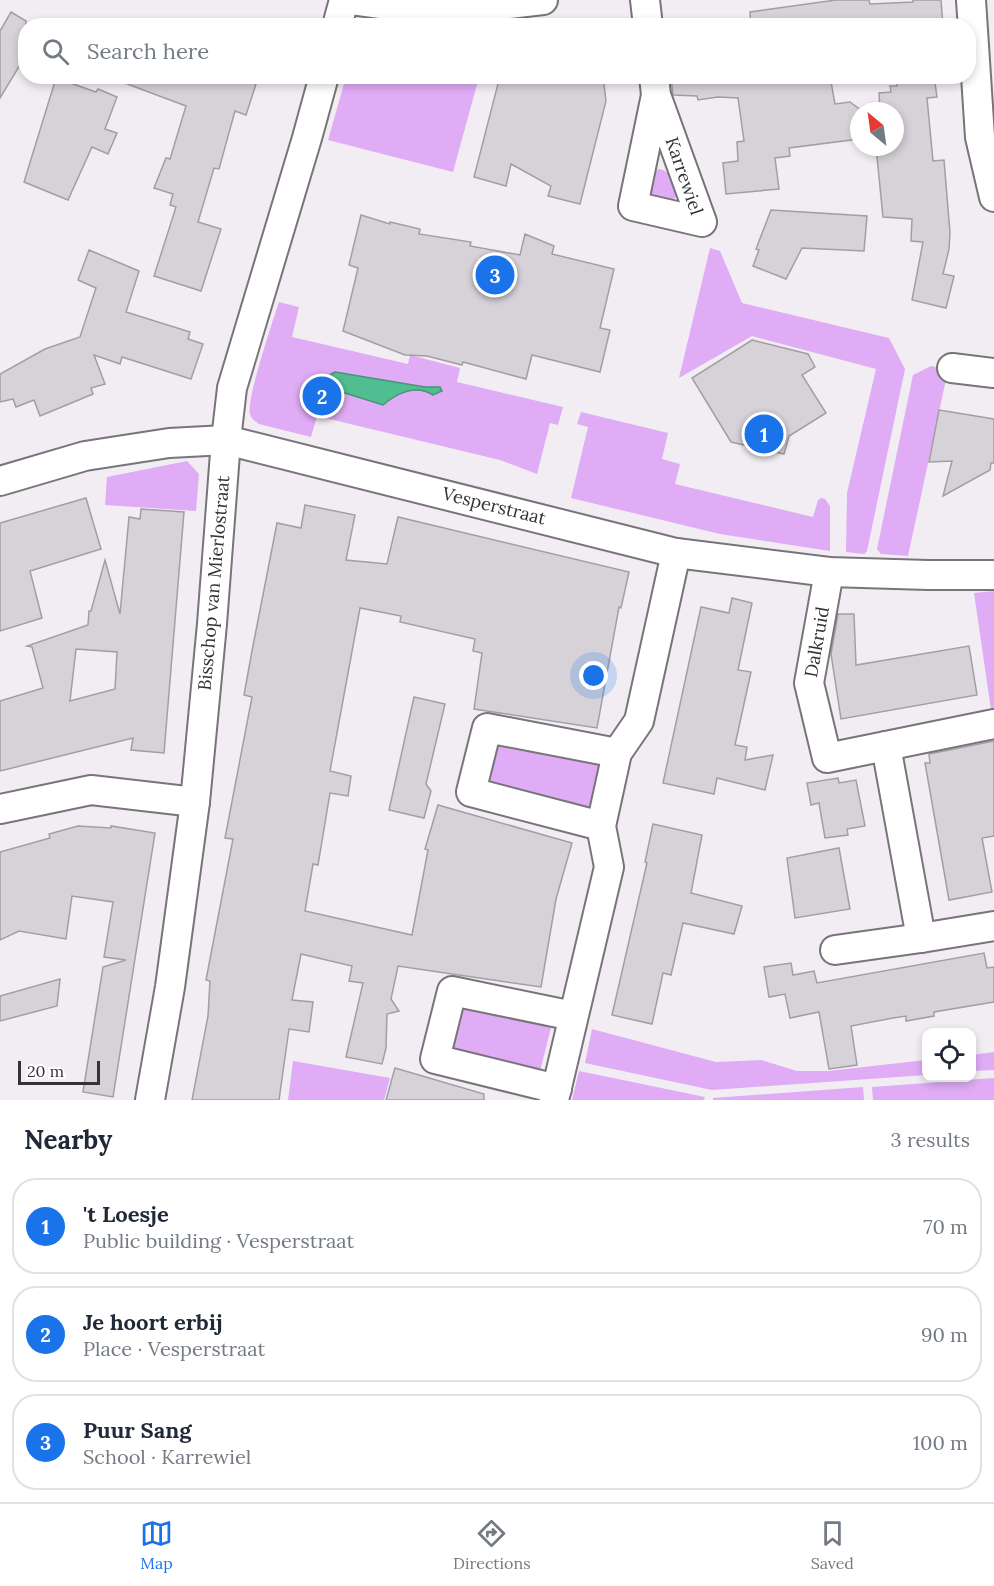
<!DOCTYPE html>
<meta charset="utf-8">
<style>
:root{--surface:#fff;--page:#f6f6f7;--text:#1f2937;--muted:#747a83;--line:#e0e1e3;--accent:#1a73e8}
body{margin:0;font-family:Lora,serif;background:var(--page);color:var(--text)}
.controls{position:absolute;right:18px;bottom:18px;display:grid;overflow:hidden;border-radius:12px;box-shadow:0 3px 9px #0003}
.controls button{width:54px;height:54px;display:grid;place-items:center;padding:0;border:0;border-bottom:2px solid var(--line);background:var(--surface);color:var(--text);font:30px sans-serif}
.compass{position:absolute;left:850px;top:102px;width:54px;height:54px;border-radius:50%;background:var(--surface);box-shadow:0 3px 9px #0003;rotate:331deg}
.scale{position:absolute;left:18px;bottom:15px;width:82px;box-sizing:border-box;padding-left:6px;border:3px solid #343235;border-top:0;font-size:16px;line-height:21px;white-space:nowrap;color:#343235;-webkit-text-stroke:4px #fff;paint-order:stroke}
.you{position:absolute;left:594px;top:676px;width:21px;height:21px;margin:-15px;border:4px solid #fff;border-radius:50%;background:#1a73e8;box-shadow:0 0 0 9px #1a73e833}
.badge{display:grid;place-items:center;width:39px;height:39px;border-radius:50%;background:var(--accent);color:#fff;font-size:20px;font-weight:700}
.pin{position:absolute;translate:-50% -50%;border:3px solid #fff;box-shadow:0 2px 6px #0006}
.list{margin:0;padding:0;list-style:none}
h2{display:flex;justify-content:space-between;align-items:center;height:78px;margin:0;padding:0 24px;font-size:26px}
h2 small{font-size:20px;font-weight:400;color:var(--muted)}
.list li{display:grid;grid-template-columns:39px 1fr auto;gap:18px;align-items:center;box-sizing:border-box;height:96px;margin:0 12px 12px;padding:0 12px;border:2px solid var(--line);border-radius:24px}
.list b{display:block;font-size:22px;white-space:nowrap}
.list p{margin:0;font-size:20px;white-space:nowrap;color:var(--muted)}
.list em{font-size:20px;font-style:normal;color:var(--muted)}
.icon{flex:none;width:33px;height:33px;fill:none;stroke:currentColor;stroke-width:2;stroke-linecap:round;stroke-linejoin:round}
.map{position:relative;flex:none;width:994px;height:1100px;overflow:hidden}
.search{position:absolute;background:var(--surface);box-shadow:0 3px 9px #0003;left:18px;right:18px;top:18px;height:66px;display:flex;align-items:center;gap:15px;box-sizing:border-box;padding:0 21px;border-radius:24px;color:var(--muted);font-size:22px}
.sheet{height:402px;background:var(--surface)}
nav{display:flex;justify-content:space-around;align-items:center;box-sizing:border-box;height:84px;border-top:2px solid var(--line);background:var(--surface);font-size:16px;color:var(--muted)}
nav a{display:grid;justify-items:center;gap:3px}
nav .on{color:var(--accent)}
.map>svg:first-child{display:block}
.green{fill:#dfacf5}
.water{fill:#51be91;stroke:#489475;stroke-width:1.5}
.building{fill:#d6d2d8;stroke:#a29ea4;stroke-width:1.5;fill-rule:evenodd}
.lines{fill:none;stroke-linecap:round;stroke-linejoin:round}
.minor-casing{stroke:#78747a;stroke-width:32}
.minor{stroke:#fff;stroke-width:28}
.labels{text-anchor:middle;stroke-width:6;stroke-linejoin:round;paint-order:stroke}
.street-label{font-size:18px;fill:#343235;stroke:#fff}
</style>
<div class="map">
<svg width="994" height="1100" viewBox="0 0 994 1100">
<rect width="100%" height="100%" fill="#f1edf3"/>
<g class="green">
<polygon points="346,77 479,77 453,172 328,140"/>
<path d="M658 169C670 169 675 185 676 197L670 203 655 199 650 195 653 177Z"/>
<polygon points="710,248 720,251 742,303 889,338 905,369 867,551 864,554 846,552 847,493 876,369 752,336 679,378"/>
<path d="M279 302 299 307 292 337 408 364 410 355 460 368 457 382 563 407 558 425 550 423 537 474 500 460 317 416 311 437 259 424C255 421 251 419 250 414 246 400 273 320 279 302Z"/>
<polygon points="931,366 948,370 908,556 881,554 877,549 913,375"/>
<polygon points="581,412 668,433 662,459 680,464 675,484 813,517 818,500 821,498 825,499 830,506 830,551 720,534 571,498 588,427 577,424"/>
<polygon points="187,461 199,474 196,511 105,505 107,477"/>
<polygon points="994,591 994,709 991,710 974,593"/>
<polygon points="494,737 602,759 590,816 481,786"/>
<polygon points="458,1000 553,1020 539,1075 445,1055"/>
<polygon points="592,1029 716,1062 761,1060 797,1071 828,1071 926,1060 926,1075 712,1090 585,1063"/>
<polygon points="994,1052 994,1070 972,1071 972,1055"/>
<polygon points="293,1061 390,1078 384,1100 288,1100"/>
<polygon points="579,1071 705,1097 704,1100 572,1100"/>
<polygon points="994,1078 994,1100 873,1100 872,1087"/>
<polygon points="863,1087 864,1100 713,1100 713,1098"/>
</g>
<path class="water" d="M335 372 425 387H440L442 391 433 395C416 384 397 393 383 405L329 388 327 386 331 374Z"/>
<g class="building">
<polygon points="836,0 869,0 870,4 913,2 913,0 941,0 943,26 751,26 750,12"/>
<polygon points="11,12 26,21 26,55 0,98 0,31"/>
<polygon points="114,76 233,76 256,84 246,115 235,111 219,169 214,168 198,222 221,229 201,291 154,276 176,207 170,205 173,194 154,188 166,158 170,159 186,106 114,79"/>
<polygon points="500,76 603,76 606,101 580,204 548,196 551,186 511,164 506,186 474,177"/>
<polygon points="671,76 830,76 835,104 850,102 862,111 859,111 859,139 789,148 790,156 775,158 779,189 726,194 723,163 738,161 737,142 744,141 738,98 718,97 698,100 697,96 673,95"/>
<polygon points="896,76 934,76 937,97 927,98 933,161 944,160 950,233 949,249 943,274 954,276 946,308 912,300 923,242 911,241 912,219 883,217 876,147 895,147 895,111 880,111 879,93 891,92 890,86 897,86"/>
<polygon points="56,78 96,92 98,89 117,97 105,129 117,133 108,154 92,147 68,200 24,182"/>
<polygon points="771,210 867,216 864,251 802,248 786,279 753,266 759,250 756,249"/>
<polygon points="361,215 390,224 390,222 420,229 419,234 471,242 470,246 520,255 525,234 554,246 552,254 614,269 600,328 610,330 600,372 532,355 526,379 463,362 462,365 427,356 405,355 343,331 358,268 349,265"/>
<polygon points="89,250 139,271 126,312 190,332 188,339 203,344 191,379 122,357 120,364 94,355 105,384 91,388 93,394 40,416 34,400 16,407 13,399 0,402 0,374 45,349 80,337 96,288 78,280"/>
<polygon points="752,340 808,354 815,367 802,375 826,413 789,436 784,454 731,442 692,378"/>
<polygon points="939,410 994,419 994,463 991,463 990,470 943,496 952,461 929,462"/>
<polygon points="86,498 101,549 30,571 42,618 0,631 0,523"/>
<polygon points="305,505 355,515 346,560 387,564 398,517 629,572 621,608 619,607 597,728 474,709 482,653 473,651 475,639 400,622 401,616 360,608 330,771 351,776 348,796 330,793 318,865 313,864 305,911 412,935 428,850 425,849 438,805 572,843 556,899 541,987 398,966 391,999 399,1011 387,1014 386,1048 382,1064 346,1057 363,983 349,981 352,966 301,954 292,1000 313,1002 309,1032 289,1029 279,1100 192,1100 208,1016 210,981 206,980 233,839 225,838 252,697 244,695 252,651 277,523 301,528"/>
<path d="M141 509 184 512 164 753 131 750 133 738 0 771V701L43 688 32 647 27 646 88 625 89 611H91L105 560 120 614 129 517 140 519ZM76 649 117 652 115 689 70 701Z"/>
<polygon points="732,598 752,603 738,670 751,672 735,745 747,747 745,760 773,755 765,790 717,778 714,794 663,783 701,607 729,613"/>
<polygon points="838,614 854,614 856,665 969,646 977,695 841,719 831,654"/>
<polygon points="414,697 445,704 426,784 431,791 424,818 389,810"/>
<polygon points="994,741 994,836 982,838 992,892 949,900 925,763 930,763 929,754"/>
<polygon points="838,778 839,783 856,780 865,826 847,829 848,835 825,838 819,803 811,805 807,783"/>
<polygon points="653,824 702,835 691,893 742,906 734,934 683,923 671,975 663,973 652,1024 612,1015 647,863 645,862"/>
<polygon points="78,826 111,828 111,826 155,833 113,1097 83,1092 103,967 126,960 104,957 113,902 72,896 66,939 19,931 0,940 0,852 50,838 49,834"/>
<polygon points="839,848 850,909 795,918 787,858"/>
<polygon points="984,953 987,968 994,967 994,1002 934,1012 934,1016 906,1021 906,1016 893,1018 851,1026 857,1065 829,1069 819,1012 790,1018 785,994 769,997 764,967 791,963 793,975 814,971 817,983"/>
<polygon points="60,979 57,1006 0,1021 0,996"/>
<polygon points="395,1068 484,1094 484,1100 386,1100"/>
</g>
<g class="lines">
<g class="minor-casing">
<g id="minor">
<polyline points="350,0 452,14 492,6 543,0"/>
<polyline points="645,0 648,26"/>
<polyline points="971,0 980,137 994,197"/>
<polyline points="337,26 344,0"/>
<polyline points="654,76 656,95 702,222 633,206 656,95"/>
<polyline points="952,368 994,373"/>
<polyline points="0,481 85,456 169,443 226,440 676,553 829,572 928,575 994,575"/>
<polyline points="829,572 809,683 827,758 994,724"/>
<polyline points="886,746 921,938"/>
<polyline points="0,809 91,790 195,802"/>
<polyline points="601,826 471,792 487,728 617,753"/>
<polyline points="835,950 921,938 994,926"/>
<polyline points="557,1089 435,1059 452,991 573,1016"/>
<polyline points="150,1100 170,987 195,802 212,624 226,440 232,388 307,138 324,76"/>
<polyline points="554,1100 609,867 601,826 617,753 639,721 676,553"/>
</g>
</g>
<use href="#minor" class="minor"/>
</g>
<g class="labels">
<g class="street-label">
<text transform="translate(684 176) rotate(71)" y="6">Karrewiel</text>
<text transform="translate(494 506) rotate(14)" y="6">Vesperstraat</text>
<text transform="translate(214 583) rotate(-85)" y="6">Bisschop van Mierlostraat</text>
<text transform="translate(817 642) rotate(-80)" y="6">Dalkruid</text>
</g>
</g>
</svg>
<div class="controls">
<button><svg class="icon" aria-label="locate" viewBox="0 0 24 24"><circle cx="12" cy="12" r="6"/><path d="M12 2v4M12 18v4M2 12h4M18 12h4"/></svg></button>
</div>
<svg class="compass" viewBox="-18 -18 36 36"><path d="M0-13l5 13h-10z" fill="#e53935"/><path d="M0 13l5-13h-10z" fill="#747a83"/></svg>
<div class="scale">20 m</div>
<div class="you"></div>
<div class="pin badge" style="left:764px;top:434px">1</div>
<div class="pin badge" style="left:322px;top:396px">2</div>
<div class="pin badge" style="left:495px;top:275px">3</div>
<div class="search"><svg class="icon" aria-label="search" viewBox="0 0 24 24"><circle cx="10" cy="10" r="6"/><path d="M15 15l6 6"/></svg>Search here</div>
</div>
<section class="sheet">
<h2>Nearby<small>3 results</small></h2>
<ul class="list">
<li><span class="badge">1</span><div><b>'t Loesje</b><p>Public building · Vesperstraat</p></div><em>70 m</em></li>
<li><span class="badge">2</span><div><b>Je hoort erbij</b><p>Place · Vesperstraat</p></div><em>90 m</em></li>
<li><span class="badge">3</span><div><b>Puur Sang</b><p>School · Karrewiel</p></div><em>100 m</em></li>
</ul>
</section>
<nav>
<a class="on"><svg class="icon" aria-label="map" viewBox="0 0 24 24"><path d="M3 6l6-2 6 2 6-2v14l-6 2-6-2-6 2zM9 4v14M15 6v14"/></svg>Map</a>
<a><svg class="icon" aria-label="directions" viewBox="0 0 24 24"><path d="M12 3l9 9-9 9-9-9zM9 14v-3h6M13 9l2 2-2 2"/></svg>Directions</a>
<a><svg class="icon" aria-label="saved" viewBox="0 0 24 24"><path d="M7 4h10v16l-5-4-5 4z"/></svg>Saved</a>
</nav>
